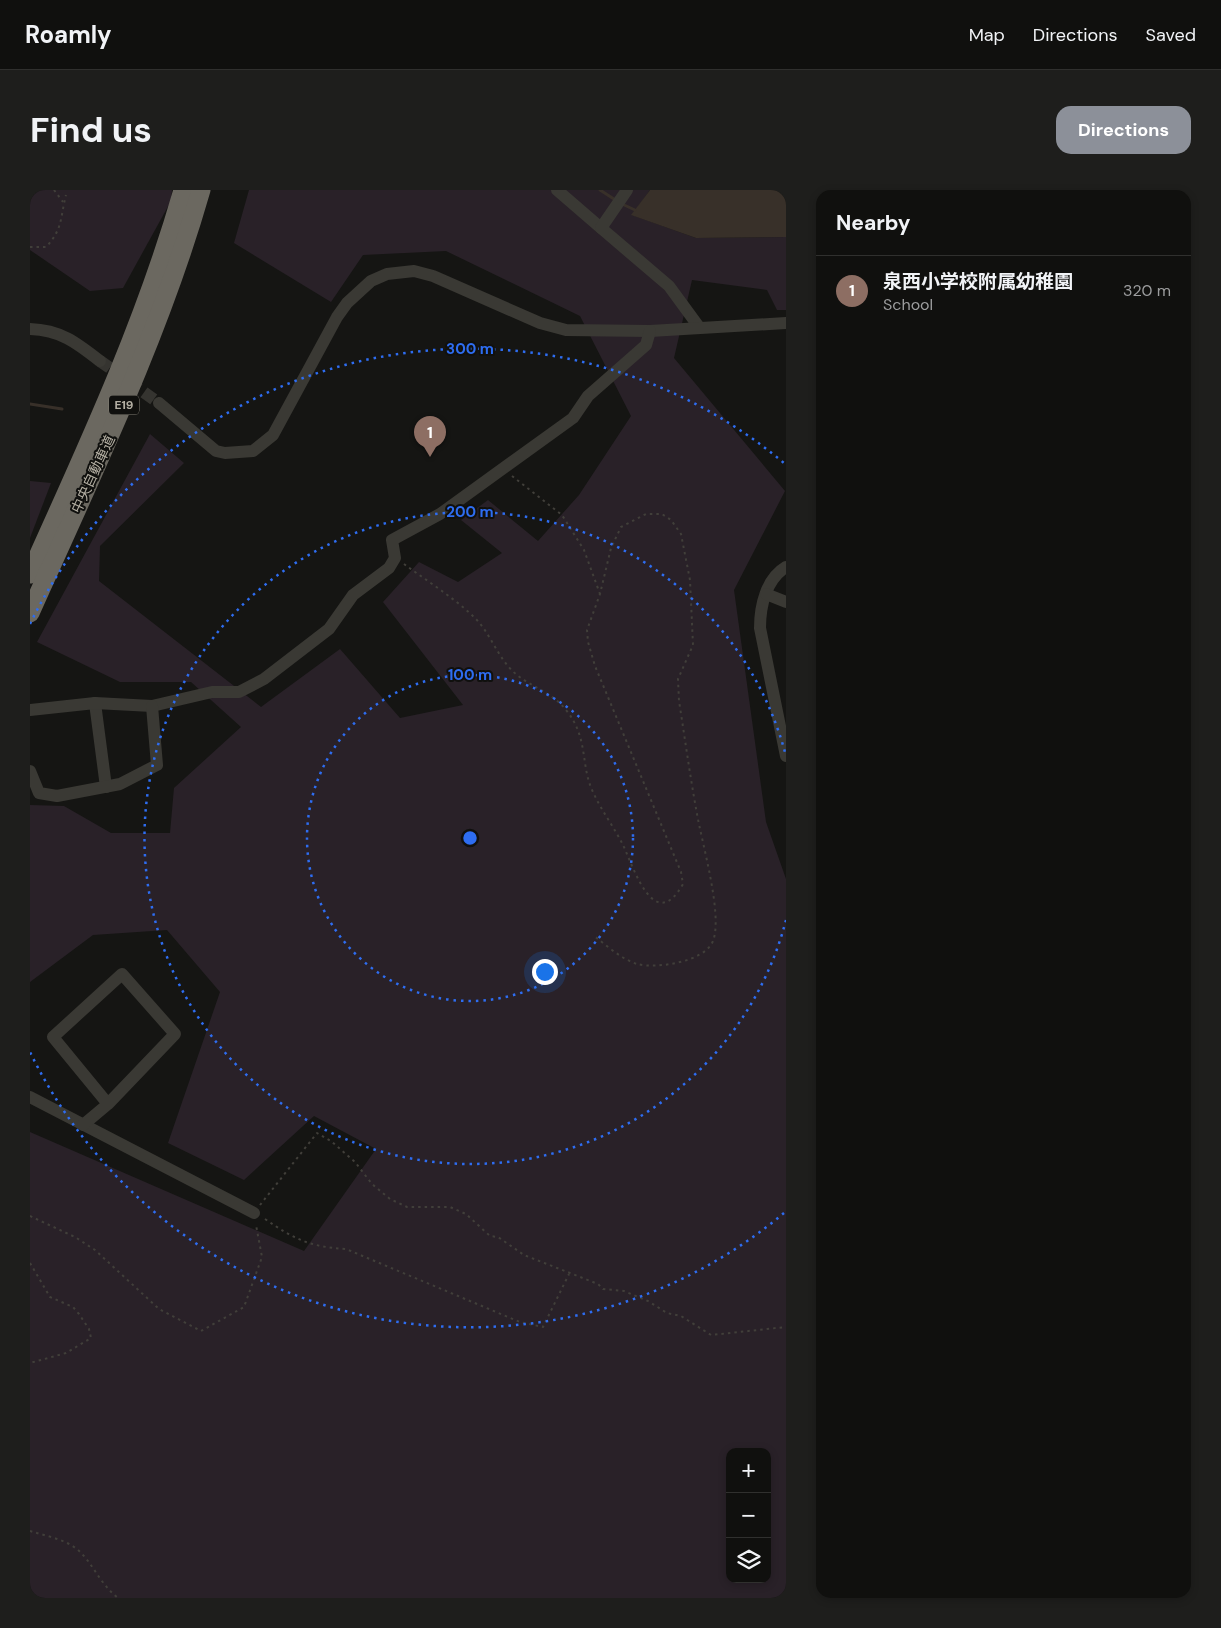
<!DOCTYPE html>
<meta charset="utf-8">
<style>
:root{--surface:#10100e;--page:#1e1e1c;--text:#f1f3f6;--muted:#9c9d9e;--line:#30302e;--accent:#8c9099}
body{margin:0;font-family:"DM Sans","Noto Sans JP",sans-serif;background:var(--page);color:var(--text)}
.controls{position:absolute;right:15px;bottom:15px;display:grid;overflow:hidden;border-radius:10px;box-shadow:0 2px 8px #0003}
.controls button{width:45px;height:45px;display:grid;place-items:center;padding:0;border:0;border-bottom:1px solid var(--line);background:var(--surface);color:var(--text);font:25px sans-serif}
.you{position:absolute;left:514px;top:781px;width:18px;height:18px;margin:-12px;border:4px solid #fff;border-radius:50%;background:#1a73e8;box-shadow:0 0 0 8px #1a73e833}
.badge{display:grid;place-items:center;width:32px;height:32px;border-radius:50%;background:var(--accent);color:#fff;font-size:16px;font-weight:700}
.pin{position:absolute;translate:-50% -41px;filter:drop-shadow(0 1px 2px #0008)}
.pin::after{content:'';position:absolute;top:26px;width:18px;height:15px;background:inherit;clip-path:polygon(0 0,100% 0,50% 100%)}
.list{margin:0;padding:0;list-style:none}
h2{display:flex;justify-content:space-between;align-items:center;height:65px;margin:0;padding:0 20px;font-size:21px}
h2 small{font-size:16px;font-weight:400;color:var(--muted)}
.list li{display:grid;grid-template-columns:32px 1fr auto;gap:15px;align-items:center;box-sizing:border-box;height:70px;padding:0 20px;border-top:1px solid var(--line)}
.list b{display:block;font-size:19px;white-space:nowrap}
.list p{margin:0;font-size:16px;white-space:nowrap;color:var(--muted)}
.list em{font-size:16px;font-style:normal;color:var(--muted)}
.icon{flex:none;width:28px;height:28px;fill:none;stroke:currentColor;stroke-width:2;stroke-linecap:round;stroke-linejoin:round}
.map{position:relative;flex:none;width:756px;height:1408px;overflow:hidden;border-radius:15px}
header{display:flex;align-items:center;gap:30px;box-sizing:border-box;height:70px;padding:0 25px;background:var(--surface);border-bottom:1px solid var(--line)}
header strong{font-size:24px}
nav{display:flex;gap:28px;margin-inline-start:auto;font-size:18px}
.intro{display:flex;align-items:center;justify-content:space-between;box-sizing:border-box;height:120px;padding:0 30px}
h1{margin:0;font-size:35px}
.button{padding:12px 22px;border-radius:15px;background:var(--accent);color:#fff;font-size:18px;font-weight:700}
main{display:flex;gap:30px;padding:0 30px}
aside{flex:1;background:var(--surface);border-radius:15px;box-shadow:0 2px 8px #0003}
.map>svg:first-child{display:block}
.green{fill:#292128;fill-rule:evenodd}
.water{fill:#383029}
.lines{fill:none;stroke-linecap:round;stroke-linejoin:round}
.stream{stroke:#383029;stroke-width:3}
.minor-tunnel{stroke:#353430;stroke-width:12;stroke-dasharray:12 6;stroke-linecap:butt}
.path{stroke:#413f3a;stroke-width:2;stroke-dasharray:2.5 4;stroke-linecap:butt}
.minor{stroke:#3a3934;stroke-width:12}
.highway{stroke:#6b6860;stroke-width:19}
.ring{fill:none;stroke:#2e6df1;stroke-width:2.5;stroke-dasharray:2.5 5}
.labels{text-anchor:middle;stroke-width:4;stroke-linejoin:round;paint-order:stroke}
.shield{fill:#10100e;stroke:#848077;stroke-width:1}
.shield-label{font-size:12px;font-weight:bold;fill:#b5b0a4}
.street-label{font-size:14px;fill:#b5b0a4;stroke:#10100e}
.centre{fill:#2e6df1;stroke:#10100e;stroke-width:2.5}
.ring-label{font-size:15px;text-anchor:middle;font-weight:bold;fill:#2e6df1;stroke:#10100e;stroke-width:4;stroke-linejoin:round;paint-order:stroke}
</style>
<header>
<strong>Roamly</strong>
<nav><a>Map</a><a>Directions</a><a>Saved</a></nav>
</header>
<div class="intro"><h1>Find us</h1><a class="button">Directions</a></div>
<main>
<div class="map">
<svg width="756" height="1408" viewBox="0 0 756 1408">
<rect width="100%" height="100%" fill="#151513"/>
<g class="green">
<polygon points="0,0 142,0 141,11 93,98 60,101 0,60"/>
<path d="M219 0H620L602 25 666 48 756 47V120H747L737 100 662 90 644 168 755 301 704 400 736 632 756 689V1408H0V942L274 1061 346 959 284 926 214 990 138 953 190 802 137 740 63 745 0 792V615L34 616 81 643H140L144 598 211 537 161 492H90L7 452 120 244 154 273 70 356 69 391 231 517 310 459 370 528 433 515 353 412 389 372 428 392 472 363 431 330 458 310 508 351 549 305 601 226 550 126 416 61 333 65 301 112 204 53ZM700 1262H737V1389H700Z"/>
<polygon points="0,291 21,293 0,348"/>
</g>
<polygon class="water" points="620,0 756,0 756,47 666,48 601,25"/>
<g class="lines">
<g class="stream">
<polyline points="570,0 587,11"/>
<polyline points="592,14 605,20"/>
<polyline points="0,214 32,219"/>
</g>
<polyline class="minor-tunnel" points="70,171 129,213"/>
<g class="path">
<polyline points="24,0 33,12"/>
<path d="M0 57H16C33 39 30 28 36 5"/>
<polyline points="482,286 532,325 554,360 570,404"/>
<path d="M374 374C397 391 423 407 444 427 461 443 468 470 487 485 502 497 524 504 536 520 559 548 550 575 563 602 571 620 584 637 593 655 604 678 624 745 653 694L651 682 565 476 558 452 557 440 570 404 581 358 591 337 616 324H632L641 330 651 344 660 390 663 455 648 489 649 511C655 549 660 586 667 624 672 653 693 725 683 751 675 772 626 779 607 774 591 769 576 755 563 745"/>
<polyline points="230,1015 287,943 301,951 325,972 342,994 360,1009 377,1017 420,1017 436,1024 460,1046 468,1047 494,1065 568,1094 573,1099 594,1101 618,1111 637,1123 651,1126 681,1145 756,1137"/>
<polyline points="0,1026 45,1047 65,1060 129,1119 171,1141 214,1117 232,1067 226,1035"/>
<path d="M235 1029C264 1049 280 1057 316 1059L490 1132 513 1137 539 1084"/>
<polyline points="0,1073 20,1107 43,1117 49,1124 59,1139 61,1148 36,1163 0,1173"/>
<path d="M0 1341C16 1346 35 1349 48 1360 63 1373 69 1393 88 1408"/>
</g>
<g class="minor">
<polyline points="527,0 571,38"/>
<polyline points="597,0 571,38 639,96 669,137"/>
<path d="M0 139C31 140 47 153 70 171"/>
<polyline points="129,213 186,261 195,263 223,261 243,245 307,127 317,113 341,91 357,84 384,81 403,86 510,133 536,140 620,141 756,133"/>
<path d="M756 377C736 389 730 416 730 438L756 566"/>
<polyline points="736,404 756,412"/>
<polyline points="65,513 76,597"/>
<polyline points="0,520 65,513 122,516 182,502 209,502 234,489 299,439 323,405 359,378 365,368 362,350 410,324 543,228 558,206 616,155 620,141"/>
<polyline points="0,581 9,603 27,606 90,594 127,575 122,516"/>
<polyline points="0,907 224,1023"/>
<polyline points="53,935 78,914 145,844 92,784 23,847 78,914"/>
</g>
<g class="highway">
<path d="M0 384C57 258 115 133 153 0"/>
<path d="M0 423C62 284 129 147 171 0"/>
</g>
</g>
<g class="ring">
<circle cx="440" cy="648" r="163"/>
<path d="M756 730A326 326 0 1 1 756 566"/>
<path d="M754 1023A489 489 0 0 1 0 862M0 434A489 489 0 0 1 754 273"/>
</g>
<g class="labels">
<rect class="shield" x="79" y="205.5" width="30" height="19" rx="4"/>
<g class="shield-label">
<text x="94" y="219">E19</text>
</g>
<g class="street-label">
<text transform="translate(63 284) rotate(-65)" y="5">中央自動車道</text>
</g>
</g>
<circle cx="440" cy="648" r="8" class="centre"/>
<g class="ring-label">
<text x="440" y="164">300 m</text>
<text x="440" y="327">200 m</text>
<text x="440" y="490">100 m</text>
</g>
</svg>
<div class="controls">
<button>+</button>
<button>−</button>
<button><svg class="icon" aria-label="layers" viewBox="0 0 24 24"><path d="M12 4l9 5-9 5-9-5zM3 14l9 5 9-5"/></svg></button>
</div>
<div class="you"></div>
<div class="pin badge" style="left:400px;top:267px;background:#8d6e63">1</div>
</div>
<aside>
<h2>Nearby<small></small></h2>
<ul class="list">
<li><span class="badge" style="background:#8d6e63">1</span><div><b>泉西小学校附属幼稚園</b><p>School</p></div><em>320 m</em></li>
</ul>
</aside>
</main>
